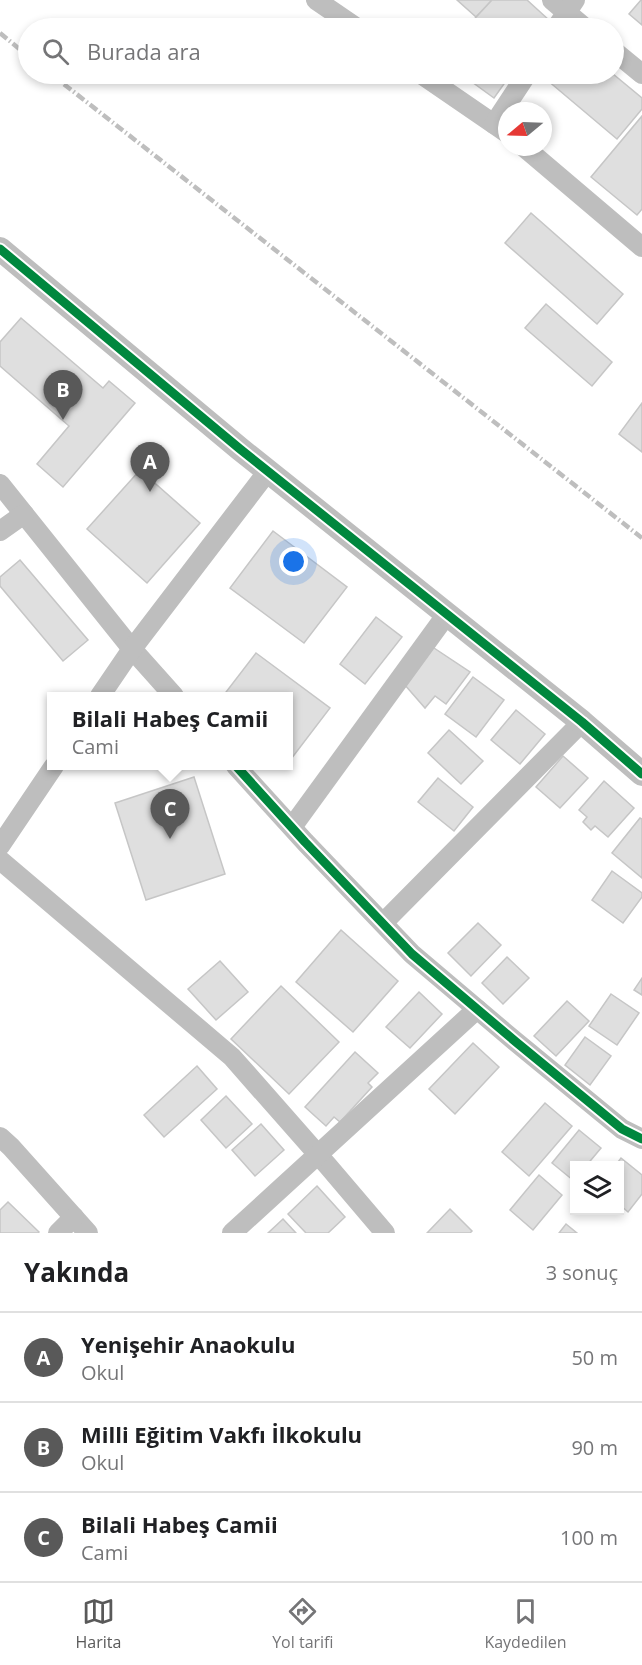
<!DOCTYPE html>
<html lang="tr">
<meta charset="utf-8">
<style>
:root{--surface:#fff;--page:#f2f2f2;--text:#202124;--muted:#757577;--line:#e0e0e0;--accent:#595959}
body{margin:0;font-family:"Open Sans",sans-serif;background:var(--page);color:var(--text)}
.controls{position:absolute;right:18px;bottom:18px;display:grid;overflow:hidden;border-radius:0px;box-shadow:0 3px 9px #0003}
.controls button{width:54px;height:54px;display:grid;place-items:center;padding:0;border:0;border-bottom:2px solid var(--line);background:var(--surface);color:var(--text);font:30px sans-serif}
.compass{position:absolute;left:498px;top:102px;width:54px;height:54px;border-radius:50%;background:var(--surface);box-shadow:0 3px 9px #0003;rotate:251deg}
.you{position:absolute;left:294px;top:562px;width:21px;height:21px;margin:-15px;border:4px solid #fff;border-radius:50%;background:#1a73e8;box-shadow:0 0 0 9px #1a73e833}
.badge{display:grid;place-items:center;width:39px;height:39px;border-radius:50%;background:var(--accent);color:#fff;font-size:20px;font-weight:700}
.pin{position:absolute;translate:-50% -50px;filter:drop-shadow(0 2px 3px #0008)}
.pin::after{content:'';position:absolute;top:32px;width:21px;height:18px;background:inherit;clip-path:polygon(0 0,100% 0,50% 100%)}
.popup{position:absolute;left:47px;top:692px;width:246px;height:78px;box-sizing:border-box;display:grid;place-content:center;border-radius:0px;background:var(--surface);filter:drop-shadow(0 2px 4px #0005);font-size:20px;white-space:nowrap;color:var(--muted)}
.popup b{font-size:22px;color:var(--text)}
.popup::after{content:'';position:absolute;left:50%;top:100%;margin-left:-12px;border:12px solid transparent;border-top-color:var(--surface)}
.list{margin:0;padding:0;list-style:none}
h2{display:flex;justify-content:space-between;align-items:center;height:78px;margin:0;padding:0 24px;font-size:26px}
h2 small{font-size:20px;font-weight:400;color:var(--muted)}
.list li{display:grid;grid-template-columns:39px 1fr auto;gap:18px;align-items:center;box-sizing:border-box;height:90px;padding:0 24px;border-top:2px solid var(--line)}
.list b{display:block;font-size:22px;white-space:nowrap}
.list p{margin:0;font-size:20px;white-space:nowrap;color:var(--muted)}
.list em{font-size:20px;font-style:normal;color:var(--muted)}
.icon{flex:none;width:33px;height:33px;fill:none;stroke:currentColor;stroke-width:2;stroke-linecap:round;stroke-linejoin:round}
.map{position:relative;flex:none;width:642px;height:1233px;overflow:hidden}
.search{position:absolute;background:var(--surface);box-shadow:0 3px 9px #0003;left:18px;right:18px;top:18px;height:66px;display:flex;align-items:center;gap:15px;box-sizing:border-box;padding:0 21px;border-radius:33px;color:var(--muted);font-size:22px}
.sheet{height:348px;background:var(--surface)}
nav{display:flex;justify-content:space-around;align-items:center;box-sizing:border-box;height:84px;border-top:2px solid var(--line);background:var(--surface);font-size:16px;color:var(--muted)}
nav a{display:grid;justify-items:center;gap:3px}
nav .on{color:var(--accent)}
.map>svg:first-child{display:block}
.building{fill:#dfdfdf;stroke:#c6c6c6;stroke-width:1.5}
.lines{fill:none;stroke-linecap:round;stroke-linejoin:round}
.minor{stroke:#bebebe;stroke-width:20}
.tertiary{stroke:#bebebe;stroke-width:24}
.rail{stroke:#bebebe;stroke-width:4.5;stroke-dasharray:9 3 1.5 3;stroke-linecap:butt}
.cycleway-casing{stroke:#fff;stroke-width:13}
.cycleway{stroke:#00873e;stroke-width:9}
</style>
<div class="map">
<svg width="642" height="1233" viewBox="0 0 642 1233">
<rect width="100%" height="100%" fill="#fff"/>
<g class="building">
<polygon points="457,0 492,0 476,17"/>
<polygon points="492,0 527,0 549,20 543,28 466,28"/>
<polygon points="641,0 642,0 642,25 629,14"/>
<polygon points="461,74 511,74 494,98"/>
<polygon points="553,74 613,74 642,98 642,109 617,139 547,80"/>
<polygon points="642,116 642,209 637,215 591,177"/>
<polygon points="531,213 623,294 597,324 505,243"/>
<polygon points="546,304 612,362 592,386 525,328"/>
<polygon points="21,318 103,388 109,381 135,403 63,487 37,464 69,426 0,366 0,342"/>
<polygon points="642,403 642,452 619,434"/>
<polygon points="140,470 200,523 147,583 87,529"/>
<polygon points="273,531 347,587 304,643 230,588"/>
<polygon points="20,560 88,640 63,661 0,586 0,577"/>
<polygon points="376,617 402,637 365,684 340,664"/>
<polygon points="431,646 470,672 446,704 435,696 425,708 404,684"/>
<polygon points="256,653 330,708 288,763 288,696 223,696"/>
<polygon points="473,677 504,700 476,737 445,714"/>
<polygon points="516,710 545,734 520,764 491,740"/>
<polygon points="449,730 483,761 461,784 428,753"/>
<polygon points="563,756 588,778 560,808 536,787"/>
<polygon points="194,777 225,874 146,900 115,803"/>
<polygon points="438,778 473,807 454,831 418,802"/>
<polygon points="604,781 634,808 608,837 595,826 591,830 583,822 587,817 579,810"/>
<polygon points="640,818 642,819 642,878 612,853"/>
<polygon points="612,871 642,893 642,897 623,923 592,900"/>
<polygon points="478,923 501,945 471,976 448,953"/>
<polygon points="341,930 398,981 353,1032 296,982"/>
<polygon points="507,957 529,978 503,1004 482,983"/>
<polygon points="220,961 248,992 216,1020 188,989"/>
<polygon points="642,978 642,995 634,990"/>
<polygon points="281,986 339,1042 289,1094 231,1039"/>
<polygon points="419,992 442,1014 410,1048 386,1027"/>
<polygon points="611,994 639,1013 617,1045 589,1026"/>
<polygon points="567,1001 589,1021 556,1056 534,1036"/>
<polygon points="585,1037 611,1056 590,1085 565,1065"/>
<polygon points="473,1043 499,1067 455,1114 429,1089"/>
<polygon points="355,1052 378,1073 368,1083 372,1087 340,1122 334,1117 326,1126 305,1107"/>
<polygon points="197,1066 217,1089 164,1137 144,1115"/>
<polygon points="226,1096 252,1124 226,1148 201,1120"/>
<polygon points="545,1103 572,1126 529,1176 502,1152"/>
<polygon points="261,1124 284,1150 255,1176 232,1150"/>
<polygon points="579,1130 601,1148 586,1166 574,1166 574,1181 552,1163"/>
<polygon points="621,1158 642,1175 642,1194 628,1212 620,1205 620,1166 615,1166"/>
<polygon points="539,1175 562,1195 533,1230 510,1210"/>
<polygon points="317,1186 345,1217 328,1233 306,1233 288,1214"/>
<polygon points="8,1202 39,1232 38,1233 0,1233 0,1210"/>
<polygon points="450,1209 472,1231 470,1233 427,1233"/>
<polygon points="283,1219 296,1233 268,1233"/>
<polygon points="566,1224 577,1233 559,1233"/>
</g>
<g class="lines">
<g class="minor">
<polyline points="316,0 357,28"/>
<polyline points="552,0 585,28"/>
<polyline points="556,28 575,0"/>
<polyline points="614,51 642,74"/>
<polyline points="421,74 507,133"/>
<polyline points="494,124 527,74"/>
<polyline points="524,147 642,247"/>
<polyline points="0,484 132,649 174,696"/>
<polyline points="0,531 24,514"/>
<polyline points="100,696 132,649 268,471"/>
<polyline points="236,766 305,842 412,954 516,1042 622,1129 642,1139"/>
<polyline points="292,827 447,614"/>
<polyline points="0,846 54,766"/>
<polyline points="0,860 232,1057 328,1166 385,1233"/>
<polyline points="383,923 582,722"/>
<polyline points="0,1137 11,1147 88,1233"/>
<polyline points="58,1233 74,1217"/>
<polyline points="232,1233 477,1009"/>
</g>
<polyline class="tertiary" points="0,249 240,449 582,722 642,774"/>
<g class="rail">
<polyline points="0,33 28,56"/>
<polyline points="51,74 642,538"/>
</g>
<g class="cycleway-casing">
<g id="cycleway">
<polyline points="0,249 240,449 582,722 642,774"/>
<polyline points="236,766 305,842 412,954 516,1042 622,1129 642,1139"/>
</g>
</g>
<use href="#cycleway" class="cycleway"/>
</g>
</svg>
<div class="controls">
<button><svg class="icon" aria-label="layers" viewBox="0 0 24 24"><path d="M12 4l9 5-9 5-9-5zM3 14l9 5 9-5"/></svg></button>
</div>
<svg class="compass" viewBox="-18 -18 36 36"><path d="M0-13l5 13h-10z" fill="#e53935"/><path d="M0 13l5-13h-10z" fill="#757577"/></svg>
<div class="you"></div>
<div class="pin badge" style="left:150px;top:492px">A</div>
<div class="pin badge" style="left:63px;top:420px">B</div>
<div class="pin badge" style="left:170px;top:839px">C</div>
<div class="popup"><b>Bilali Habeş Camii</b>Cami</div>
<div class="search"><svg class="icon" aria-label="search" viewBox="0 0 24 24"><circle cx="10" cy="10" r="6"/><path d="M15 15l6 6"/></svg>Burada ara</div>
</div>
<section class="sheet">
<h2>Yakında<small>3 sonuç</small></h2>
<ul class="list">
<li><span class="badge">A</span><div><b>Yenişehir Anaokulu</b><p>Okul</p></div><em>50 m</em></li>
<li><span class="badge">B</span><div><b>Milli Eğitim Vakfı İlkokulu</b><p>Okul</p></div><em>90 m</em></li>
<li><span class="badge">C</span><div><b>Bilali Habeş Camii</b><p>Cami</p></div><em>100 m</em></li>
</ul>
</section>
<nav>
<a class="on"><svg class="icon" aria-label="map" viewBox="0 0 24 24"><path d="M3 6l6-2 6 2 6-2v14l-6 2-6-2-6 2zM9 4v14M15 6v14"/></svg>Harita</a>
<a><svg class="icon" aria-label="directions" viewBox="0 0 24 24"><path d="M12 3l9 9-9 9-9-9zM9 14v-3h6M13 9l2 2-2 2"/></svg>Yol tarifi</a>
<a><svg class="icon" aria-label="saved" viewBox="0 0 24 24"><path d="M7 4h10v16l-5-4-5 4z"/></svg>Kaydedilen</a>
</nav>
